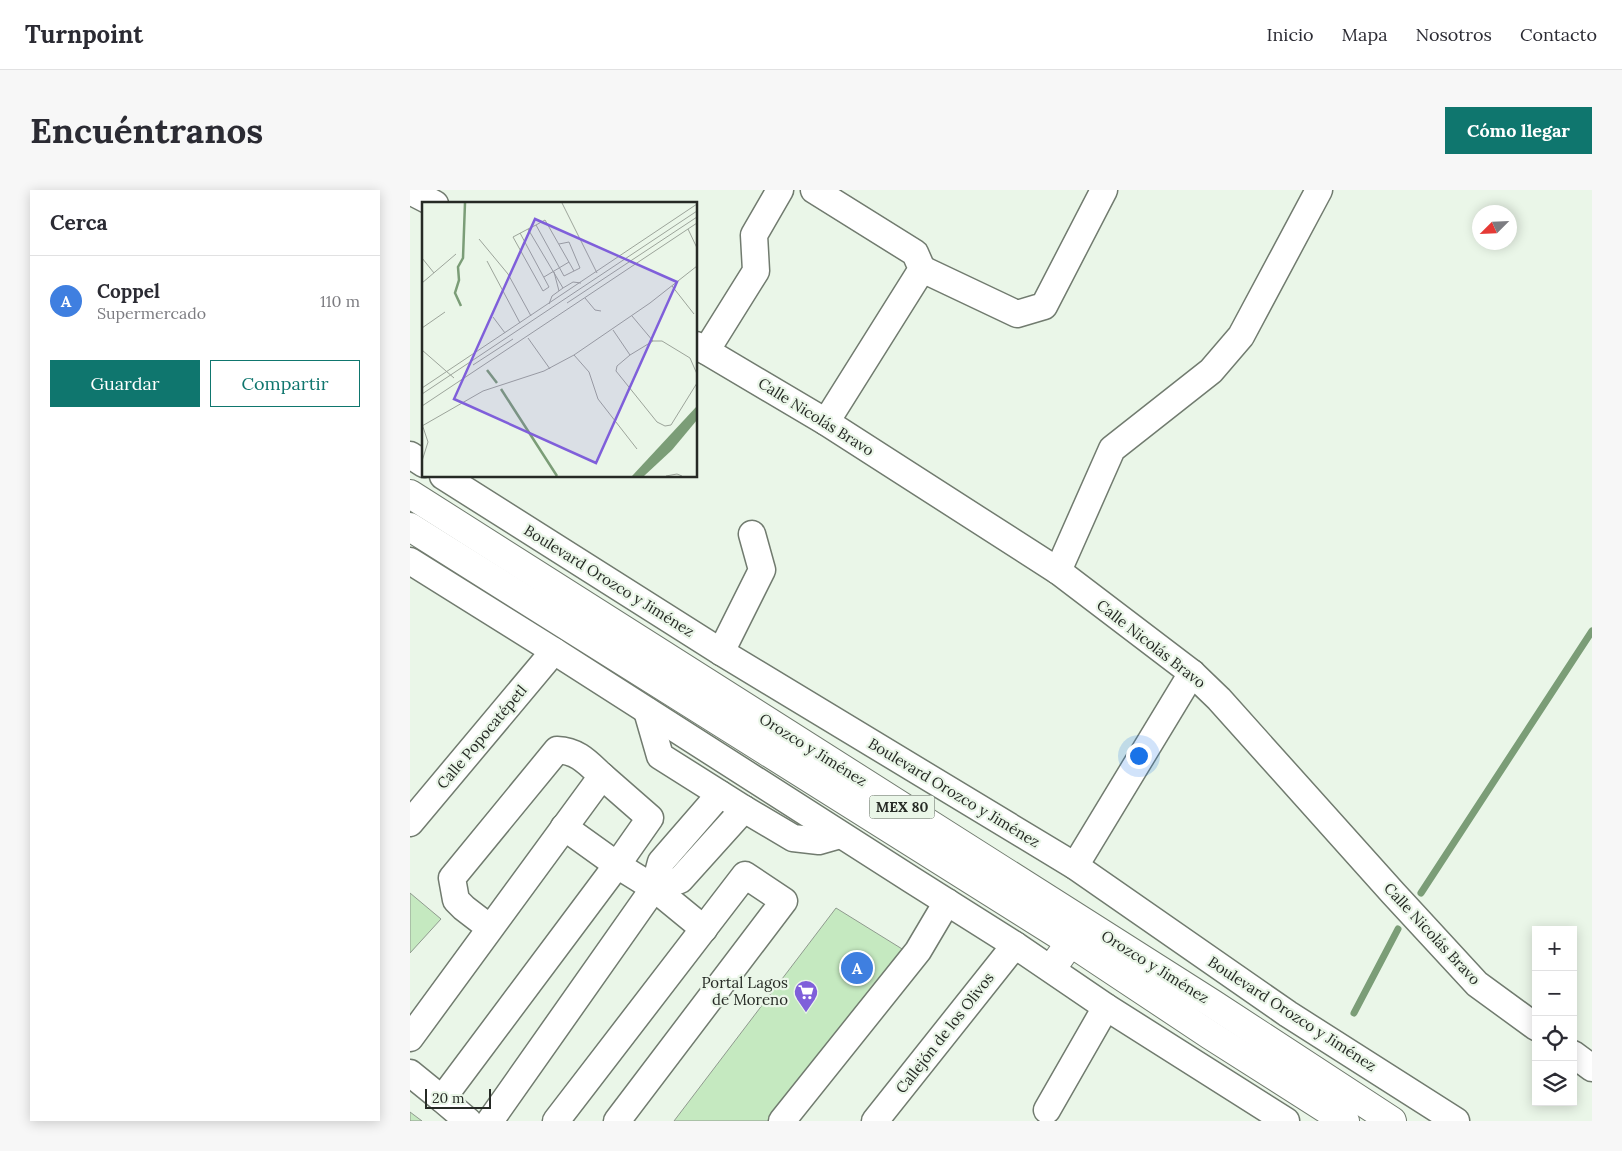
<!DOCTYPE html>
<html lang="es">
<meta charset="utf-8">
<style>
:root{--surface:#fff;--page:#f7f7f7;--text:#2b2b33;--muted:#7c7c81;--line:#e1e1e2;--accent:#0f766e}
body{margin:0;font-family:Lora,serif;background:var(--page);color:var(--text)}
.controls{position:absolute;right:15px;bottom:15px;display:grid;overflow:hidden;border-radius:0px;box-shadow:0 2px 12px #0003}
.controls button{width:45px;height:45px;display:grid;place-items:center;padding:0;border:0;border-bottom:1px solid var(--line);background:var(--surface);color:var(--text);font:25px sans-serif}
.compass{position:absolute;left:1062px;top:15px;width:45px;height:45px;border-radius:50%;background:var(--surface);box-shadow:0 2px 12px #0003;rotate:246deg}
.scale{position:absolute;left:15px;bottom:12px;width:66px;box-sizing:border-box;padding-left:5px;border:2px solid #262a25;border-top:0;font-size:14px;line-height:18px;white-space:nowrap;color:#262a25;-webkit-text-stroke:4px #eaf6e8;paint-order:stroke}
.you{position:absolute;left:728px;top:565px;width:18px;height:18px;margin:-12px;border:4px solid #fff;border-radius:50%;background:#1a73e8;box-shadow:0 0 0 8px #1a73e833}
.badge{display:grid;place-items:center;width:32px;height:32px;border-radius:50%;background:var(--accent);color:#fff;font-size:16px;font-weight:700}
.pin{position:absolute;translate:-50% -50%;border:2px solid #fff;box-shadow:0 1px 5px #0006}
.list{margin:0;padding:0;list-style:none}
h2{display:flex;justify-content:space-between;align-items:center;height:65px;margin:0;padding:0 20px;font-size:21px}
h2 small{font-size:16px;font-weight:400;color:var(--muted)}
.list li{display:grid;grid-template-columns:32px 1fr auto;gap:15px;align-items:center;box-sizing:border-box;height:90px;padding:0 20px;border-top:1px solid var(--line)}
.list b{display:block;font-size:19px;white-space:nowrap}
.list p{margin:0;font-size:16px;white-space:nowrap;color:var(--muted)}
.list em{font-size:16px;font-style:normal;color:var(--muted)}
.actions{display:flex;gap:10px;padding:15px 20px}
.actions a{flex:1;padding:11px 0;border:1px solid var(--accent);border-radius:0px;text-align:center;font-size:18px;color:var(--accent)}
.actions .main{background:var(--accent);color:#fff}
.icon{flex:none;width:28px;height:28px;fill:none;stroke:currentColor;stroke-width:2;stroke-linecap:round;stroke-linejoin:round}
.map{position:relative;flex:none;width:1182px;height:931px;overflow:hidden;border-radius:0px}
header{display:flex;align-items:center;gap:30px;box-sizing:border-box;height:70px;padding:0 25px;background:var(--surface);border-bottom:1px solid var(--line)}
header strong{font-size:24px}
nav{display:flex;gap:28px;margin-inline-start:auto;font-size:18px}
.intro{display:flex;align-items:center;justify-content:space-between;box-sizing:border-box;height:120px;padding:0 30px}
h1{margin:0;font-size:35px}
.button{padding:12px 22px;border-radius:0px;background:var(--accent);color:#fff;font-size:18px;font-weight:700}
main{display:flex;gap:30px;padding:0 30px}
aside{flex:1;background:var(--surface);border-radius:0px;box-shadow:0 2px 12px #0003}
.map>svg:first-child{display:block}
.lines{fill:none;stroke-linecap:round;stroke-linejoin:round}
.stream{stroke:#7b9d77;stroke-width:7}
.building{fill:#c5e9c0;stroke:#8f9a8e}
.minor-casing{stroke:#717b6f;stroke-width:29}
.highway-casing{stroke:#717b6f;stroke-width:30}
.minor{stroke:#fff;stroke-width:26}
.highway{stroke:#fff;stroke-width:28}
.labels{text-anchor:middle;stroke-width:4.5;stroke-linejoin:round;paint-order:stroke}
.shield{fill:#eaf6e8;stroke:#616760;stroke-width:1}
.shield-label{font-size:14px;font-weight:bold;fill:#262a25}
.street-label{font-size:15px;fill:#262a25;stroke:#eaf6e8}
.poi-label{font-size:15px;fill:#262a25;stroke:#eaf6e8;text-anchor:end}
.inset-river{fill:none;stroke:#7b9d77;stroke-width:2.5}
.inset-road{fill:none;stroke:#9ca49a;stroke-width:1}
.view{fill:#7f5fda;fill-opacity:0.15;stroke:#7f5fda;stroke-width:2.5}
.inset-edge{fill:none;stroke:#262a25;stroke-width:2.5}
</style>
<header>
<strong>Turnpoint</strong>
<nav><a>Inicio</a><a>Mapa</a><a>Nosotros</a><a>Contacto</a></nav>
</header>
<div class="intro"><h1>Encuéntranos</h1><a class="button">Cómo llegar</a></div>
<main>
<aside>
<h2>Cerca<small></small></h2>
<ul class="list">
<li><span class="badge" style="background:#3f7fe0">A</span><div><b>Coppel</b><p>Supermercado</p></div><em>110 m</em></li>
</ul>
<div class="actions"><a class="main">Guardar</a><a>Compartir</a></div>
</aside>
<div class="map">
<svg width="1182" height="931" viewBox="0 0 1182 931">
<rect width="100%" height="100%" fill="#eaf6e8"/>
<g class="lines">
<g class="stream">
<polyline points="1011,703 1182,441"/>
<polyline points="944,823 988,739"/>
</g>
</g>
<g class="building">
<polygon points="0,703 31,729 0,763"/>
<polygon points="426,718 497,762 360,931 264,931"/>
<polygon points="0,922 12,931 0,931"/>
</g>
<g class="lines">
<g class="minor-casing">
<g id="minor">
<polyline points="404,0 505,63 512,79 416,232"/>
<polyline points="0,1 25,14"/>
<polyline points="512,79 607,124 634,116 694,0"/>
<polyline points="286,155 416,232 648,381 782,483 809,509 983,703 1067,794 1126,837"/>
<polyline points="296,161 346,81 344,45 370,0"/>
<polyline points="0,265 14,274"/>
<polyline points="33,286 311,462 665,676 878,824 1046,931"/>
<polyline points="0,371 144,461 502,690 605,755 696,817 876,931"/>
<polyline points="648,381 702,259 801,181 831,146 909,0"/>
<polyline points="311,462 352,380 342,344"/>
<polyline points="237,521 250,566 334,619 383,648 409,651 430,645"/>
<polyline points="0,633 144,461"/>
<polyline points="154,637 207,675 244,698 294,739"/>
<polyline points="665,676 782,483"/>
<polyline points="244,698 270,690 334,619"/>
<path d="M0 848 192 586C177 572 168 561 147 560L42 688 46 710 54 718 80 738"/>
<polyline points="1163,864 1182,878"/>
<polyline points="0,883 32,909"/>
<polyline points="637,920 696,817"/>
<polyline points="58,931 32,909 207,675 240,628 192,586"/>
<polyline points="80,931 244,698 251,672 310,604"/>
<polyline points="146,931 335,685 374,711 207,931"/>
<polyline points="372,931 508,761 537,712"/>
<polyline points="465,931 605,755"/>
</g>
</g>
<g class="highway-casing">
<g id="highway">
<polyline points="0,304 803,814 982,931"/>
<polyline points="0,337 660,752 800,845 935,931"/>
<polyline points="642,778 670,739"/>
</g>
</g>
<use href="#minor" class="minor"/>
<use href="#highway" class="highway"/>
</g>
<defs>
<g id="supermarket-pin" transform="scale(1.25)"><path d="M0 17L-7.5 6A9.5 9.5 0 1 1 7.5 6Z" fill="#7f5fda" stroke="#eaf6e8"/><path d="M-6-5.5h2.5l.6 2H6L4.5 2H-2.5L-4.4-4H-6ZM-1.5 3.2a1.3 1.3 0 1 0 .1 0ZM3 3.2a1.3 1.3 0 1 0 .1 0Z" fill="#fff"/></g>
</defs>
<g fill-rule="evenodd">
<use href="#supermarket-pin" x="396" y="802"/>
</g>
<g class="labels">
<rect class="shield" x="459.5" y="605.5" width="65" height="23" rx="4"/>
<g class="shield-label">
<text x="492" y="622">MEX 80</text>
</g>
<g class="street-label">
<text transform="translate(406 227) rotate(32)" y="5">Calle Nicolás Bravo</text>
<text transform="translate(199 391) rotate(32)" y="5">Boulevard Orozco y Jiménez</text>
<text transform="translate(741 454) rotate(38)" y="5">Calle Nicolás Bravo</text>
<text transform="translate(72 547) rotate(-50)" y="5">Calle Popocatépetl</text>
<text transform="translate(403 560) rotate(32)" y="5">Orozco y Jiménez</text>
<text transform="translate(544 603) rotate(31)" y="5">Boulevard Orozco y Jiménez</text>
<text transform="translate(1022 744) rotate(47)" y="5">Calle Nicolás Bravo</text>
<text transform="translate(745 777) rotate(32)" y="5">Orozco y Jiménez</text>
<text transform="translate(882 824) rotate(33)" y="5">Boulevard Orozco y Jiménez</text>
<text transform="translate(535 843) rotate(-52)" y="5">Callejón de los Olivos</text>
</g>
<g class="poi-label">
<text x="378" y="798">Portal Lagos<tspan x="378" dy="17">de Moreno</tspan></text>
</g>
</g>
<g transform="translate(12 12)">
<rect width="275" height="275" fill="#eaf6e8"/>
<path d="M275 204V218L250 248 222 274H210Z" fill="#7b9d77"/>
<path class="inset-river" d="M39 104 33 91 37 78 36 65 41 56 43 1M65 168 75 181M79 187 135 274"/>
<path class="inset-road" d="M140 1 175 71M114 23 123 18 152 69 158 66 147 40 137 42M106 27 141 86M266 27 275 46M98 31 127 85 121 89 91 35 106 27 114 23 142 74 152 69M57 37 86 72 109 114M0 56 12 71M65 59 98 121M132 70 137 89M122 75 147 60M0 81 34 52M250 84 272 112M163 96 173 108 179 109M145 101 275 15M127 102 130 94 141 86 151 80 159 81M210 114 231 139M71 115 83 131M0 126 23 110M191 128 208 153 231 139H240L268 156 275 172M106 136 128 167M0 148 32 176M152 153 167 170 176 197 215 247M208 153 195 164 194 169 235 220 243 224 249 223 275 181M51 163 91 137M0 186 275 2M0 192 275 9M0 204 275 21M0 222 6 240 0 259M0 224 61 189 122 169 152 153 228 101 275 64M244 274 255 272 260 274"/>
<path class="view" d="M113 17 255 80 174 261 32 197Z"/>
<rect width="275" height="275" class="inset-edge"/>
</g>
</svg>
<div class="controls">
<button>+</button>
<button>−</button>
<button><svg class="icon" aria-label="locate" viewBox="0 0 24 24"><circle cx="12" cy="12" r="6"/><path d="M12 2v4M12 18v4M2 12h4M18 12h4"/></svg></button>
<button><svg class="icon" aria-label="layers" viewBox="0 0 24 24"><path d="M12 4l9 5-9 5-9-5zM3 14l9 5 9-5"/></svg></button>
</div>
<svg class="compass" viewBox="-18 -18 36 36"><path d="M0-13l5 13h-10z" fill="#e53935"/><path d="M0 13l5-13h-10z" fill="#7c7c81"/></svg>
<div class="scale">20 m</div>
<div class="you"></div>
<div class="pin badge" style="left:447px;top:778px;background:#3f7fe0">A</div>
</div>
</main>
